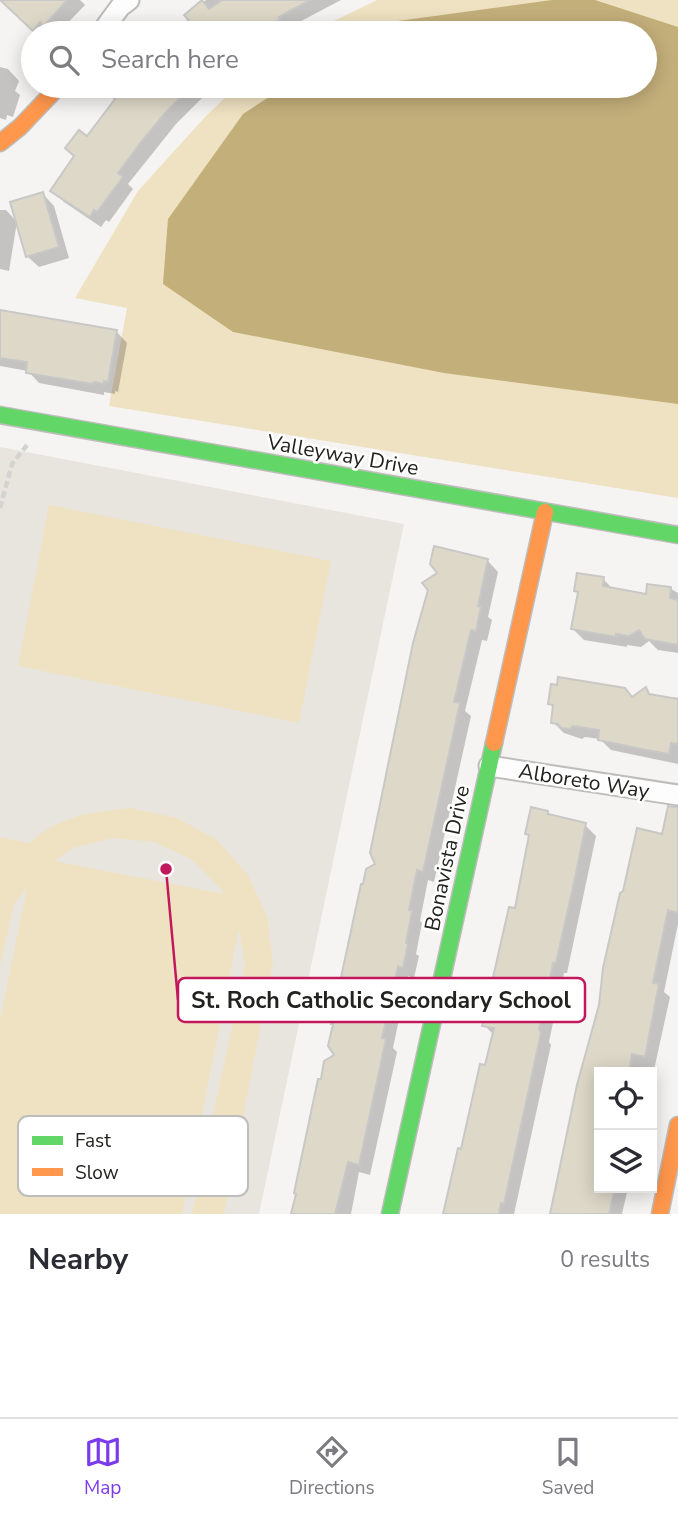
<!DOCTYPE html>
<style>
:root{--surface:#fff;--page:#f7f7f7;--text:#2b2b33;--muted:#7c7c81;--line:#e1e1e2;--accent:#7c3aed}
body{margin:0;font-family:"Nunito Sans",sans-serif;background:var(--page);color:var(--text)}
.controls{position:absolute;right:21px;bottom:21px;display:grid;overflow:hidden;border-radius:0px;box-shadow:0 4px 18px #0003}
.controls button{width:63px;height:63px;display:grid;place-items:center;padding:0;border:0;border-bottom:2px solid var(--line);background:var(--surface);color:var(--text);font:35px sans-serif}
.list{margin:0;padding:0;list-style:none}
h2{display:flex;justify-content:space-between;align-items:center;height:91px;margin:0;padding:0 28px;font-size:30px}
h2 small{font-size:23px;font-weight:400;color:var(--muted)}
.icon{flex:none;width:38px;height:38px;fill:none;stroke:currentColor;stroke-width:2;stroke-linecap:round;stroke-linejoin:round}
.map{position:relative;flex:none;width:678px;height:1214px;overflow:hidden}
.search{position:absolute;background:var(--surface);box-shadow:0 4px 18px #0003;left:21px;right:21px;top:21px;height:77px;display:flex;align-items:center;gap:18px;box-sizing:border-box;padding:0 24px;border-radius:38px;color:var(--muted);font-size:26px}
.sheet{height:203px;background:var(--surface)}
nav{display:flex;justify-content:space-around;align-items:center;box-sizing:border-box;height:98px;border-top:2px solid var(--line);background:var(--surface);font-size:19px;color:var(--muted)}
nav a{display:grid;justify-items:center;gap:4px}
nav .on{color:var(--accent)}
.map>svg:first-child{display:block}
.built{fill:#e8e5de}
.green{fill:#efe2c2;fill-rule:evenodd}
.water{fill:#c3af7a}
.shadow{fill:#0003}
.building{fill:#ded8c8;stroke:#c8c8c7;stroke-width:2}
.lines{fill:none;stroke-linecap:round;stroke-linejoin:round}
.street-casing{stroke:#bebdbc;stroke-width:23}
.fast-casing{stroke:#bebdbc;stroke-width:19}
.slow-casing{stroke:#bebdbc;stroke-width:19}
.path{stroke:#d3d3d2;stroke-width:4.5;stroke-dasharray:7 3.5;stroke-linecap:butt}
.street{stroke:#fefdfd;stroke-width:19}
.fast{stroke:#63d668;stroke-width:16}
.slow{stroke:#ff974d;stroke-width:16}
.labels{text-anchor:middle;stroke-width:5;stroke-linejoin:round;paint-order:stroke}
.street-label{font-size:21px;fill:#222220;stroke:#fff}
.key{fill:#fff;stroke:#bdbdbc;stroke-width:2}
.key-label{font-size:19px;fill:#222220}
.leader{fill:none;stroke:#c2185b;stroke-width:2.5}
.callout-dot{fill:#c2185b;stroke:#fff;stroke-width:2.5}
.callout{fill:#fff;stroke:#c2185b;stroke-width:2.5}
.callout-label{font-size:23px;text-anchor:middle;font-weight:bold;fill:#222220}
</style>
<div class="map">
<svg width="678" height="1214" viewBox="0 0 678 1214">
<rect width="100%" height="100%" fill="#f5f4f2"/>
<polygon class="built" points="0,447 404,524 259,1214 0,1214"/>
<g class="green">
<polygon points="377,0 678,0 678,498 109,406 127,308 75,298 138,191 205,117 237,86 645,86 645,33 309,33"/>
<polygon points="49,505 331,561 299,723 18,666"/>
<path d="M131 808 177 818 217 840 248 875 267 917 273 962 224 1214H192L245 966 239 928 182 1214H0V1020L27 888 14 904 0 966V837L29 843C61 815 91 812 131 808ZM113 838 154 842 191 859 221 888 224 894 54 861 73 848Z"/>
</g>
<polygon class="water" points="552,0 595,0 678,27 678,404 444,373 233,332 163,284 168,219 243,114 286,86 645,86 645,33 367,33 383,23"/>
<g class="shadow">
<polygon points="5,0 80,0 85,5 58,33 36,33 3,3"/>
<polygon points="206,0 341,0 288,28 290,30 285,33 174,33 189,18 187,16"/>
<polygon points="0,67 8,69 19,81 15,91 20,95 13,117 7,115 6,120 0,118"/>
<polygon points="115,86 214,86 176,124 128,184 133,189 109,222 106,220 101,227 64,202 53,191 87,138 117,100 110,92"/>
<polygon points="43,194 54,206 69,258 39,267 27,256"/>
<polygon points="0,210 6,210 17,222 9,271 0,269"/>
<polygon points="0,312 116,331 127,343 118,392 115,391 115,394 104,392 104,395 39,383 28,371 0,366"/>
<polygon points="487,560 498,572 488,617 492,620 487,641 482,640 465,711 471,716 434,882 428,880 420,921 422,923 416,954 419,956 414,978 408,976 393,1048 397,1052 370,1175 359,1172 351,1214 293,1214 336,1056 378,864"/>
<polygon points="603,579 614,590 647,596 671,589 678,593 678,653 658,650 649,641 641,647 627,645 627,647 584,640 573,629 579,594 576,591"/>
<polygon points="625,689 633,698 646,690 652,696 671,699 673,697 678,698 678,764 611,750 600,739 585,737 582,739 564,733 553,722 554,709 550,704"/>
<polygon points="547,812 552,817 585,825 596,836 567,973 564,973 559,996 549,1003 555,1013 549,1042 551,1045 514,1214 443,1214 487,1067 494,1035 484,1025 516,911 530,837 527,833"/>
<polygon points="678,838 678,924 664,992 670,997 652,1079 652,1072 599,1072 599,1188 628,1188 622,1214 555,1214 579,1085"/>
</g>
<g class="building">
<polygon points="0,0 67,0 44,26 40,22 33,31"/>
<polygon points="202,0 209,9 222,0 310,0 279,17 280,19 258,33 200,33 184,15"/>
<polygon points="99,86 192,86 165,113 141,142 118,173 123,177 97,212 94,210 90,217 50,191 74,156 65,148 79,130 87,136 115,99"/>
<polygon points="43,192 59,247 26,257 10,202"/>
<polygon points="0,310 117,330 108,382 104,381 104,384 94,382 93,384 26,373 27,362 0,358"/>
<polygon points="434,546 488,559 478,606 481,607 476,631 471,630 454,702 460,703 423,872 417,870 409,910 412,911 406,943 408,944 403,968 398,966 382,1038 386,1039 359,1165 348,1162 335,1214 291,1214 296,1194 294,1193 318,1079 321,1079 324,1061 334,1055 328,1046 333,1024 331,1024 361,884 363,884 366,869 375,864 370,853 413,643 428,590 422,583 437,573 430,564"/>
<polygon points="577,573 604,577 603,586 646,594 647,584 671,587 670,598 678,600 678,645 645,639 639,630 629,636 616,634 616,637 571,629 578,592 574,591"/>
<polygon points="558,677 625,688 632,697 646,687 649,694 678,699 678,744 671,743 669,754 646,750 598,740 599,730 573,726 570,729 561,728 558,724 551,723 553,705 548,704 551,684 557,685"/>
<polygon points="668,806 678,807 678,913 668,910 653,983 659,984 645,1057 632,1054 629,1072 599,1072 599,1188 615,1188 609,1214 550,1214 577,1085 599,1005 603,968 620,893 623,891 637,828 662,834"/>
<polygon points="531,807 548,811 548,814 586,823 576,873 556,963 553,963 549,984 539,991 545,1000 539,1029 541,1033 504,1204 501,1203 499,1214 443,1214 458,1148 461,1149 480,1064 485,1065 494,1028 482,1026 509,907 515,908 529,835 525,834"/>
</g>
<g class="lines">
<g class="street-casing">
<g id="street">
<polyline points="101,33 120,7 129,0"/>
<polyline points="489,766 678,795"/>
</g>
</g>
<g class="fast-casing">
<g id="fast">
<polyline points="0,415 678,535"/>
<polyline points="390,1214 494,743"/>
</g>
</g>
<g class="slow-casing">
<g id="slow">
<polyline points="0,143 20,127 59,86"/>
<polyline points="494,743 545,512"/>
<polyline points="660,1214 678,1125"/>
</g>
</g>
<polyline class="path" points="0,508 12,464 27,445"/>
<use href="#street" class="street"/>
<use href="#fast" class="fast"/>
<use href="#slow" class="slow"/>
</g>
<g class="labels">
<g class="street-label">
<text transform="translate(343 455) rotate(10)" y="7">Valleyway Drive</text>
<text transform="translate(584 781) rotate(9)" y="7">Alboreto Way</text>
<text transform="translate(447 858) rotate(-78)" y="7">Bonavista Drive</text>
</g>
</g>
<rect x="18" y="1116" width="230" height="80" rx="10" class="key"/>
<rect x="32" y="1136" width="31" height="9" fill="#63d668"/>
<rect x="32" y="1168" width="31" height="8" fill="#ff974d"/>
<g class="key-label">
<text x="75" y="1147">Fast</text>
<text x="75" y="1179">Slow</text>
</g>
<path class="leader" d="M166 869L178 1000"/>
<circle class="callout-dot" cx="166" cy="869" r="7"/>
<rect class="callout" x="178" y="978" width="407" height="44" rx="7"/>
<g class="callout-label">
<text x="381" y="1008">St. Roch Catholic Secondary School</text>
</g>
</svg>
<div class="controls">
<button><svg class="icon" aria-label="locate" viewBox="0 0 24 24"><circle cx="12" cy="12" r="6"/><path d="M12 2v4M12 18v4M2 12h4M18 12h4"/></svg></button>
<button><svg class="icon" aria-label="layers" viewBox="0 0 24 24"><path d="M12 4l9 5-9 5-9-5zM3 14l9 5 9-5"/></svg></button>
</div>
<div class="search"><svg class="icon" aria-label="search" viewBox="0 0 24 24"><circle cx="10" cy="10" r="6"/><path d="M15 15l6 6"/></svg>Search here</div>
</div>
<section class="sheet">
<h2>Nearby<small>0 results</small></h2>
<ul class="list">
</ul>
</section>
<nav>
<a class="on"><svg class="icon" aria-label="map" viewBox="0 0 24 24"><path d="M3 6l6-2 6 2 6-2v14l-6 2-6-2-6 2zM9 4v14M15 6v14"/></svg>Map</a>
<a><svg class="icon" aria-label="directions" viewBox="0 0 24 24"><path d="M12 3l9 9-9 9-9-9zM9 14v-3h6M13 9l2 2-2 2"/></svg>Directions</a>
<a><svg class="icon" aria-label="saved" viewBox="0 0 24 24"><path d="M7 4h10v16l-5-4-5 4z"/></svg>Saved</a>
</nav>
